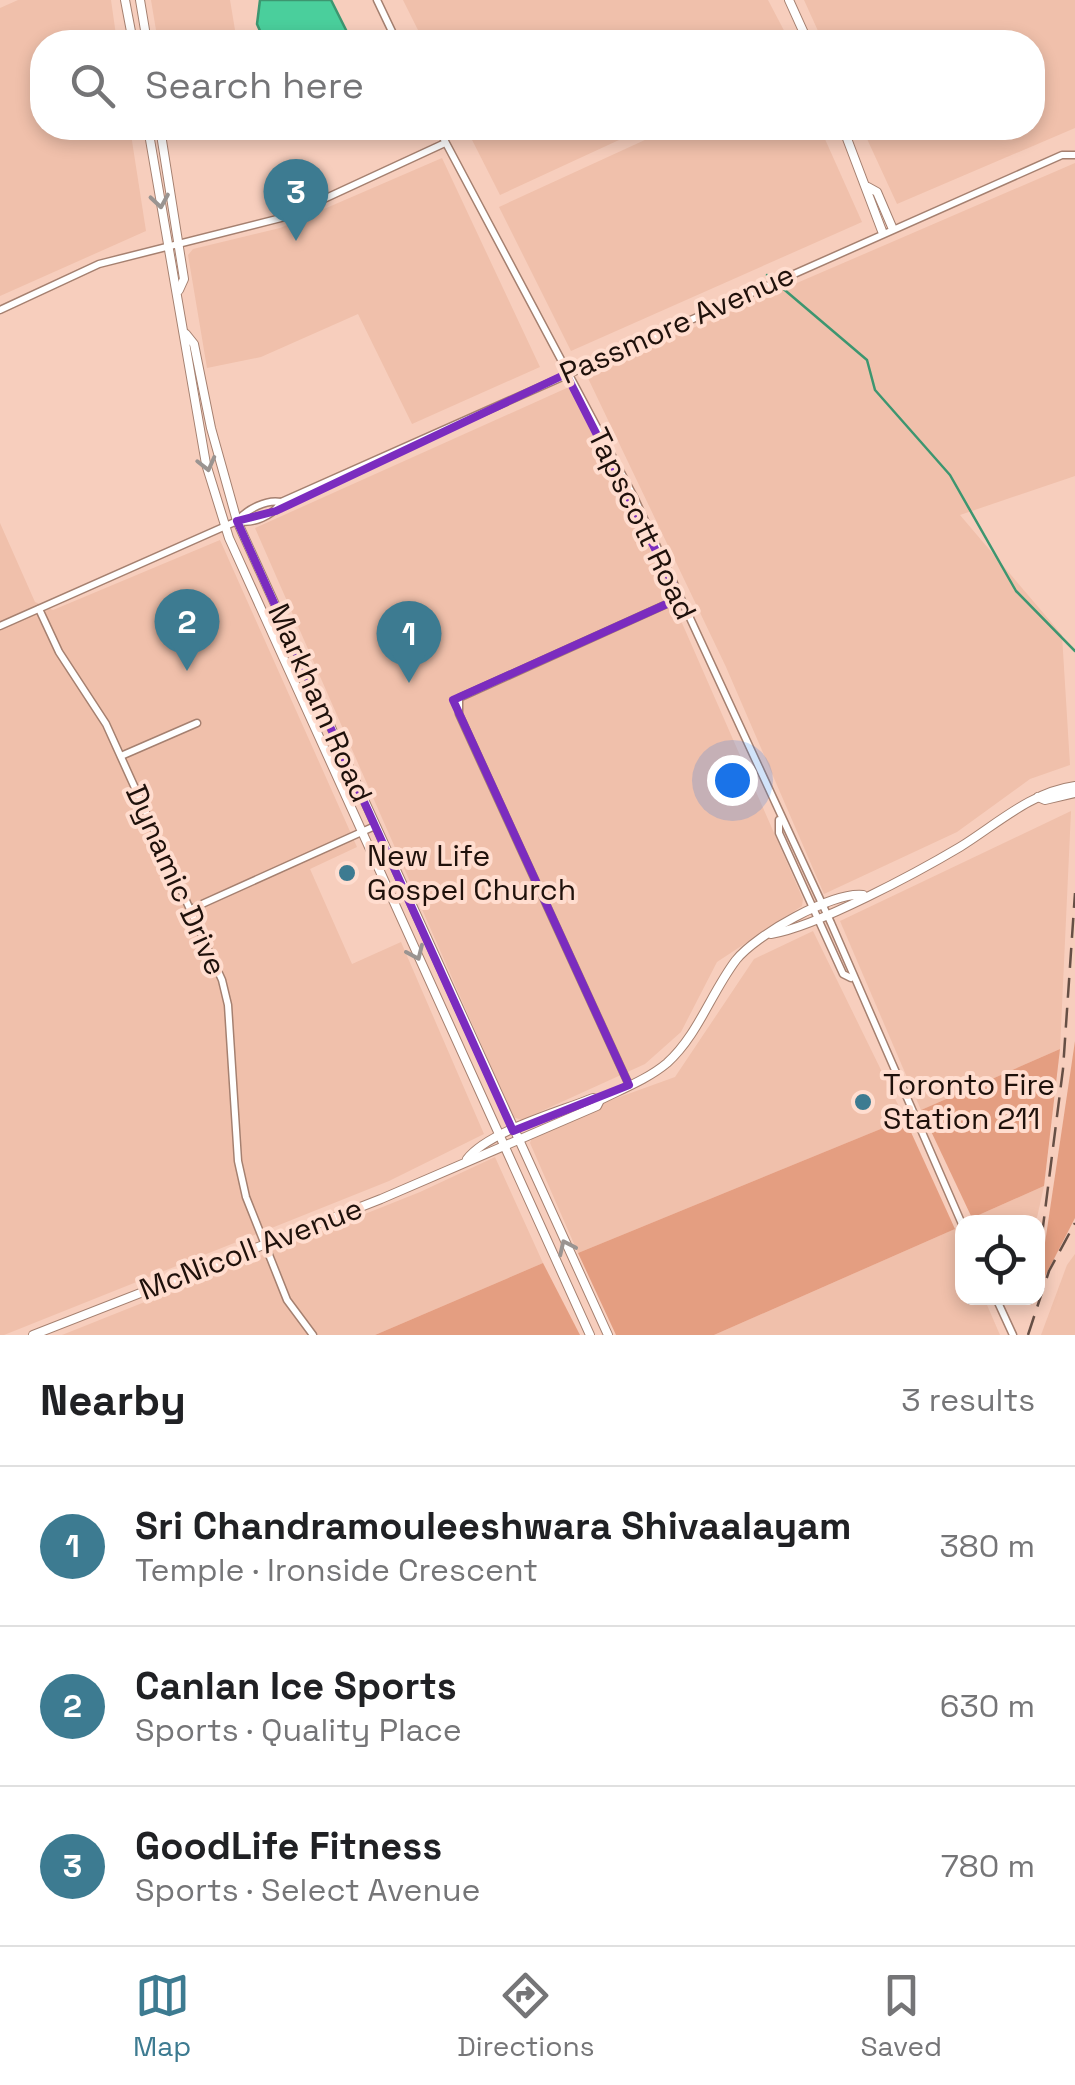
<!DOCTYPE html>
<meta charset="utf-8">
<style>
:root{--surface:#fff;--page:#f2f2f2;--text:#202124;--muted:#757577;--line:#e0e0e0;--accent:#3d7b91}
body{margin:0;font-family:"Space Grotesk",sans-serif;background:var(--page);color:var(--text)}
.controls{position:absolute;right:30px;bottom:30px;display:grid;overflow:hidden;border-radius:20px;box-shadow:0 5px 15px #0003}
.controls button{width:90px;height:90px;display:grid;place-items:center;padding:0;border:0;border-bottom:2px solid var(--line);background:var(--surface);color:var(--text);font:50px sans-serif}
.you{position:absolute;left:732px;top:780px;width:35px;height:35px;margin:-25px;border:8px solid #fff;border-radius:50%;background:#1a73e8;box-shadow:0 0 0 15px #1a73e833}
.badge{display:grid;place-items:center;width:65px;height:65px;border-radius:50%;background:var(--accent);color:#fff;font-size:32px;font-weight:700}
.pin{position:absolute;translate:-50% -82px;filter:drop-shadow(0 2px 5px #0008)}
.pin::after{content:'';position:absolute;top:52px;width:35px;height:30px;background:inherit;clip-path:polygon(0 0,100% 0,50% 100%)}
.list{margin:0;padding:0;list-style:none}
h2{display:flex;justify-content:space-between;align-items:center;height:130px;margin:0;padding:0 40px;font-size:42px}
h2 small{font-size:32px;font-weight:400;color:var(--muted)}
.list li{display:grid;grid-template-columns:65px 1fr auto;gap:30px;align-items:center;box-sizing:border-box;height:160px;padding:0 40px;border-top:2px solid var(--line)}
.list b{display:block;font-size:38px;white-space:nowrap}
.list p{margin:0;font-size:32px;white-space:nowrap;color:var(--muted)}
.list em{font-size:32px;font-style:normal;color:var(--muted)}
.icon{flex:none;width:55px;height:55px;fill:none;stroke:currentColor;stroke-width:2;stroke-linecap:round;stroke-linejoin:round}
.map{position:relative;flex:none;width:1075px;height:1335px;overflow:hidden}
.search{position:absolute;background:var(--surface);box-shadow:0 5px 15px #0003;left:30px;right:30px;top:30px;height:110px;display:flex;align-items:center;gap:25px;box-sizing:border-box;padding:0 35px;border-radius:40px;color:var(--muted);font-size:38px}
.sheet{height:610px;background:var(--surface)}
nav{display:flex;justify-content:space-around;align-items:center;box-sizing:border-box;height:140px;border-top:2px solid var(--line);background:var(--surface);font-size:28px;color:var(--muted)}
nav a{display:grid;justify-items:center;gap:5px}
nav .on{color:var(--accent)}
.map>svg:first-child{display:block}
.built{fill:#f0c0ab}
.green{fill:#e49e81}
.water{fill:#4acf9c;stroke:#3d9670;stroke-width:2.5}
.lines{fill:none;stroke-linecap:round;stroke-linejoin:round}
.stream{stroke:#3d9670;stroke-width:2.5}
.minor-casing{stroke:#a58070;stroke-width:9}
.major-casing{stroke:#a58070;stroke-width:10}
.minor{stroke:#fff;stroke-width:6}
.major{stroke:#fff;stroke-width:8}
.rail{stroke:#664f45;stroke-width:2.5;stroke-dasharray:20 10;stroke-linecap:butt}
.oneway{stroke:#9a9491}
.marked{fill:none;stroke:#7b2cbf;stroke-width:8;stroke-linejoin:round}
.poi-dot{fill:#3d7b91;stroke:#ffddcf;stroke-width:4}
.labels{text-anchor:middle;stroke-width:8;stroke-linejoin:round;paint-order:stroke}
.street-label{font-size:30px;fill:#1f110b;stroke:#ffddcf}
.poi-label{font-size:30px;fill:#1f110b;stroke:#ffddcf;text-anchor:start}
</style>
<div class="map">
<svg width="1075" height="1335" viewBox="0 0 1075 1335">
<rect width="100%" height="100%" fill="#f7cebd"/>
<g class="built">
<polygon points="18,0 111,0 117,42 42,42 42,128 130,128 146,231 0,296 0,8"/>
<polygon points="151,0 230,0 237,42 158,42"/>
<polygon points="403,0 768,0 790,42 424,42"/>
<polygon points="804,0 1075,0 1075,128 897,204 862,128 1032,128 1032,42 823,42"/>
<polygon points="466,128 645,128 500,195"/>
<polygon points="671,128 820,128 862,222 571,351 499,207"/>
<polygon points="442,158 540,367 412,424 358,314 261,357 207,368 188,255 193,249 280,228"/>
<polygon points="1075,163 1075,476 960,515 1062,635 1070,765 1030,779 957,832 824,894 726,667 586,374"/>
<polygon points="569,387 625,493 803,899 802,906 717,962 681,1032 645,1064 522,1120 513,1117 255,528"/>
<polygon points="0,523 35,602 53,610 220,540 357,847 310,869 352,964 401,942 484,1134 389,1181 4,1335 0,1335"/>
<polygon points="1071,811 1060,1049 921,1110 840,921"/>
<polygon points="813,931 905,1119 578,1253 530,1143 532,1138 603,1103 675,1077 754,959"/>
<polygon points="495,1157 543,1263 375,1335 62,1335 420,1192"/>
<polygon points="1044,1186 1036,1222 974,1222 972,1218"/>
<polygon points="955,1229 962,1246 962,1298 984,1298 1000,1335 714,1335"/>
<polygon points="1075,1254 1075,1335 1041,1335 1067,1265"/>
</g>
<g class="green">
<polygon points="1075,1041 1075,1218 1038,1290"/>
<polygon points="1060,1049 1044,1186 972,1218 921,1110"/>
<polygon points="905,1119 955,1229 714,1335 616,1335 578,1253"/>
<polygon points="543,1263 580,1335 375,1335"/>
</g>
<polygon class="water" points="260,0 331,0 352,42 265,42 257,24"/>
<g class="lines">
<g class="stream">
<polyline points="767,275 769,280"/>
<polyline points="780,286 867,360 875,390 950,475 1016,591 1075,651"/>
</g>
<g class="minor-casing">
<g id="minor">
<polyline points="377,0 397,42"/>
<polyline points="438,128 634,497 831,923 962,1224"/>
<polyline points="0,310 99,264 285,217 445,143"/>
<path d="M238 521C253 524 273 516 281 502L1062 155H1075"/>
<polyline points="39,609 59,652 106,724 222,980 228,1005 238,1161 246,1197 287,1300 313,1335"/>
<path d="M0 626 237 521C247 509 267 499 281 502"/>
<polyline points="121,756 197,723"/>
<polyline points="779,820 779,833 843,974 851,978"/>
<polyline points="191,909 375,826"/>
<polyline points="629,1085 459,714 459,698 680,598"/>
<polyline points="996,1298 1013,1335"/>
</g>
</g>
<g class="major-casing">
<g id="major">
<polyline points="125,0 133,42"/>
<polyline points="140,0 147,42"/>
<polyline points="789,0 808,42"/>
<polyline points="148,128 206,464 229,538 590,1335"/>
<polyline points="160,128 184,279 179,290"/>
<polyline points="843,128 882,231"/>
<polyline points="868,187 877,192 892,227"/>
<polyline points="186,334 194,344 211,428 237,521 608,1335"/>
<polyline points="1038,797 1045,800 1075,793"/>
<path d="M771 934C816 927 918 872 960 847 997 824 1031 792 1075 786"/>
<path d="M467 1159C489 1131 559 1112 593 1098L600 1100"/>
<path d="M33 1335 381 1199 597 1106 600 1100C622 1089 648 1079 667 1063 698 1035 711 993 736 960 756 935 831 892 863 895"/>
</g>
</g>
<use href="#minor" class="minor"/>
<use href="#major" class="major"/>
<g class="rail">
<polyline points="1038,1266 1063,1069 1075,893"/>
<polyline points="1028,1335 1049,1271 1075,1223"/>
</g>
</g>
<defs><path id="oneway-chevron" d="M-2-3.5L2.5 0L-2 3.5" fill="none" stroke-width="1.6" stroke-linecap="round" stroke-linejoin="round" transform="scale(2.5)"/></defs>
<g class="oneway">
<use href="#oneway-chevron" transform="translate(160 201) rotate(81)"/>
<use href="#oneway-chevron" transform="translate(207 464) rotate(76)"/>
<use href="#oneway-chevron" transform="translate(416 953) rotate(66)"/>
<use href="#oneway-chevron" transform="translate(566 1247) rotate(-115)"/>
</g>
<path class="marked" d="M566 374 680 598 453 700 629 1085 513 1131 237 521 276 511Z"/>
<g class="poi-dot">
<circle cx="347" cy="873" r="10"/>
<circle cx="863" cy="1102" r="10"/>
</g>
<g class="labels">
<g class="street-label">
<text transform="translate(677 324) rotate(-24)" y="10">Passmore Avenue</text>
<text transform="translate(642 524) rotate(64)" y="10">Tapscott Road</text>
<text transform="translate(320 703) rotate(66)" y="10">Markham Road</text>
<text transform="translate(176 880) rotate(66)" y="10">Dynamic Drive</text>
<text transform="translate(251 1249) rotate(-21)" y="10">McNicoll Avenue</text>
</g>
<g class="poi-label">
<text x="367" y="866">New Life<tspan x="367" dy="34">Gospel Church</tspan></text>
<text x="883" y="1095">Toronto Fire<tspan x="883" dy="34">Station 211</tspan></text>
</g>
</g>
</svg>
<div class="controls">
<button><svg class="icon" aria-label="locate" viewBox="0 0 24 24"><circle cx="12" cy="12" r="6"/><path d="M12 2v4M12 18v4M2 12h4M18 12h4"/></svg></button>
</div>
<div class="you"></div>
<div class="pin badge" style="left:409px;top:683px">1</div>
<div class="pin badge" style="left:187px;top:671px">2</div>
<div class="pin badge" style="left:296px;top:241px">3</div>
<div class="search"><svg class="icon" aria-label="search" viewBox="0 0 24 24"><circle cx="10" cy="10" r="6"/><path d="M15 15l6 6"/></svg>Search here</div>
</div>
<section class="sheet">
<h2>Nearby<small>3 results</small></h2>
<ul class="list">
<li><span class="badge">1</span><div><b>Sri Chandramouleeshwara Shivaalayam</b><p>Temple · Ironside Crescent</p></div><em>380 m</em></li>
<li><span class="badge">2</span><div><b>Canlan Ice Sports</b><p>Sports · Quality Place</p></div><em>630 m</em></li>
<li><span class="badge">3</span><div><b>GoodLife Fitness</b><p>Sports · Select Avenue</p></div><em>780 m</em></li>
</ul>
</section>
<nav>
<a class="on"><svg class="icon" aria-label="map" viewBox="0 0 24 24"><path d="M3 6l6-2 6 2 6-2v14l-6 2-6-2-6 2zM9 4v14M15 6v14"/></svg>Map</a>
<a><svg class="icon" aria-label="directions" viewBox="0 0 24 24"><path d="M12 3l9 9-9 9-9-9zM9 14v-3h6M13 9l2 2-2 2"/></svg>Directions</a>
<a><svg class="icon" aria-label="saved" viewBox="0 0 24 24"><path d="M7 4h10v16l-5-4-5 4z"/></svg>Saved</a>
</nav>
